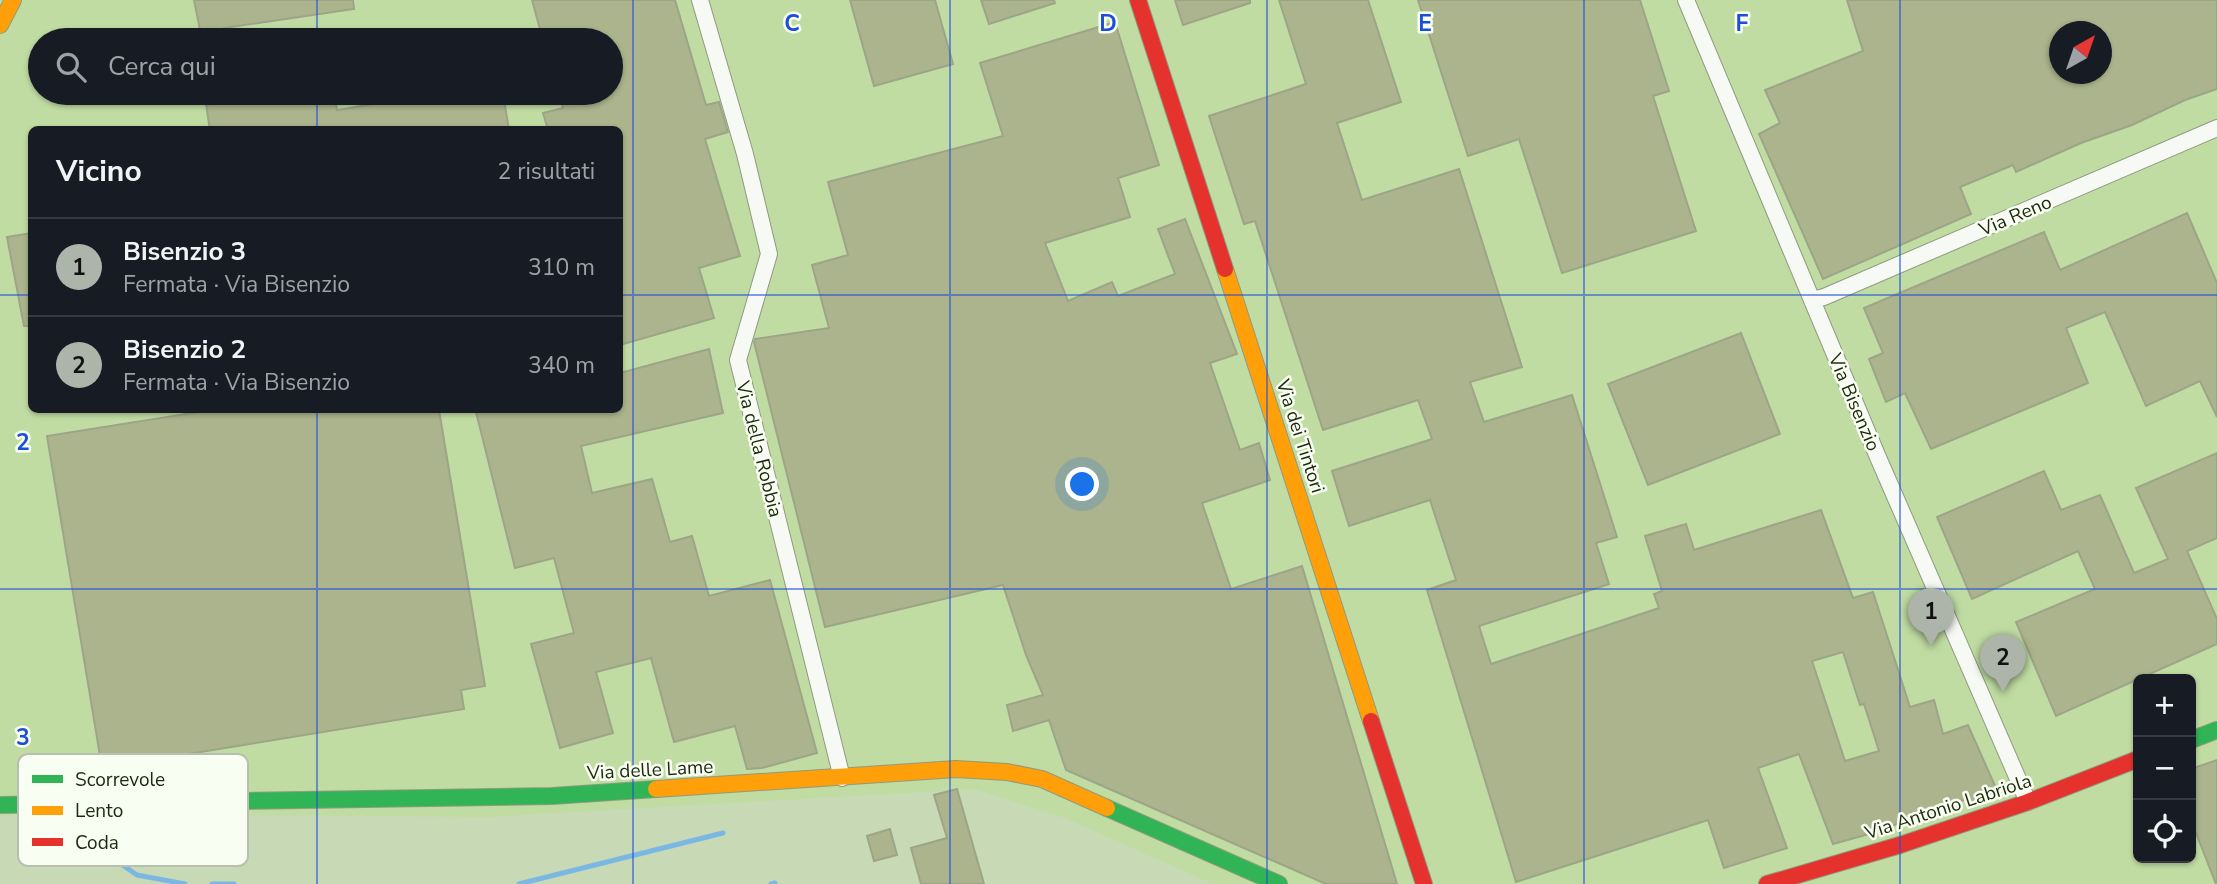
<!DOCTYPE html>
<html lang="it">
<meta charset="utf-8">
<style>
:root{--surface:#171b24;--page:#20242c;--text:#f1f3f6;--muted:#9ea1a6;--line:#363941;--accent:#adb4a9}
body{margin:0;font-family:"Nunito Sans",sans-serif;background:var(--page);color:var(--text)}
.controls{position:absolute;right:21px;bottom:21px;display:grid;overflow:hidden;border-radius:10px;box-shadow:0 2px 5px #0004}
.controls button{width:63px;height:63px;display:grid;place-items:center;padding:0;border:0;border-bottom:2px solid var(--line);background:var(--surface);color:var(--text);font:35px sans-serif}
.compass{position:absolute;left:2049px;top:21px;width:63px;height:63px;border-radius:50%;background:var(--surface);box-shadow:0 2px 5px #0004;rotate:40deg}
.you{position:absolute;left:1083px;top:485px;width:24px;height:24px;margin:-18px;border:5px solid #fff;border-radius:50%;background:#1a73e8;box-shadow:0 0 0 10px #1a73e833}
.badge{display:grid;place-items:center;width:46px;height:46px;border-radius:50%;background:var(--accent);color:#111;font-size:23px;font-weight:700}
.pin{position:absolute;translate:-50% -58px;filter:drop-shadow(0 2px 4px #0008)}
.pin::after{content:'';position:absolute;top:37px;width:24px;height:21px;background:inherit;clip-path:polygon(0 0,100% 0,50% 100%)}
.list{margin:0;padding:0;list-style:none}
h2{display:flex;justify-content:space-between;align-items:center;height:91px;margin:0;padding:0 28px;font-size:30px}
h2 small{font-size:23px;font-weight:400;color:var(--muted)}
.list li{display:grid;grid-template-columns:46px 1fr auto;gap:21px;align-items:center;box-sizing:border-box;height:98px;padding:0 28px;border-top:2px solid var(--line)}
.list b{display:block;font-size:26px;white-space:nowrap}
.list p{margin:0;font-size:23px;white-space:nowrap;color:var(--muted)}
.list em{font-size:23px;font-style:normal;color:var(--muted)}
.icon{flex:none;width:38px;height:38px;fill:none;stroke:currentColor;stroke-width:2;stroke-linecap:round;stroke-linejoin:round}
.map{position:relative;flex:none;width:2217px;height:884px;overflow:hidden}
.search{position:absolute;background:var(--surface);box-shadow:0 2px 5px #0004;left:28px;top:28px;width:595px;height:77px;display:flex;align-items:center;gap:18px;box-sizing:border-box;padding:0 24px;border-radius:38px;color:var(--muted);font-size:26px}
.panel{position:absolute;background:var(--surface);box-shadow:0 2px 5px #0004;left:28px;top:126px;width:595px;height:287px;border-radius:10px}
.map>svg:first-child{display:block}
.built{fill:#c0dca3;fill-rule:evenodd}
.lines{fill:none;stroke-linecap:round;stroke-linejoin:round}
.stream{stroke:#7ab8e3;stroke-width:5}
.building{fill:#acb48d;stroke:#9da587;stroke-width:2;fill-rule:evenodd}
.street-casing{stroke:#8e9b7f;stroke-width:18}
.fast-casing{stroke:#8e9b7f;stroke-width:18}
.slow-casing{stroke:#8e9b7f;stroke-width:18}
.jam-casing{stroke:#8e9b7f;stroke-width:18}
.street{stroke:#f7f9f4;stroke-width:16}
.fast{stroke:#30b455;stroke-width:16}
.slow{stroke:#ff9f0a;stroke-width:16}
.jam{stroke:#e5322d;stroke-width:16}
.grid{fill:none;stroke:#1d4ed8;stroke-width:2;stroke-opacity:0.55}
.labels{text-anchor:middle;stroke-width:5;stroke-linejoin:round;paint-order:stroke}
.street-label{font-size:19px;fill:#1e2910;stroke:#f8fff2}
.key{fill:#f8fff2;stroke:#b7bfae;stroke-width:2}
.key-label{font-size:19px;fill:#1e2910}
.grid-label{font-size:23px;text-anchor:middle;font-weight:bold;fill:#1d4ed8;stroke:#f8fff2;stroke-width:5;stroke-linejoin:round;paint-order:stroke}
</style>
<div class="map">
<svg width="2217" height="884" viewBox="0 0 2217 884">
<rect width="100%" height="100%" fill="#c7d9b5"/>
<path class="built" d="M0 0H2217V884H1213L1065 818 974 789 487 817 39 813 0 816ZM2060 32H2102V74H2060ZM40 40H611V93H40ZM32 130H620V410H32ZM2138 679H2191V858H2138Z"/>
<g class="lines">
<g class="stream">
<polyline points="70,829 137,875 185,884"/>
<polyline points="212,884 234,884"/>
<polyline points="519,884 723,833"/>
<polyline points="771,884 775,883"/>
</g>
</g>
<g class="building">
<polygon points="194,0 353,0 354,9 224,28 226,40 202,40"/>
<polygon points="532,0 675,0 706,105 719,102 728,132 705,139 740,256 699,268 714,318 620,345 620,130 548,130 543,113 563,108 559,93 611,93 611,40 543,40"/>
<polygon points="850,0 935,0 953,64 874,86"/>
<polygon points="981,0 1054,0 1055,3 989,24"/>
<polygon points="1175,0 1250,0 1250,3 1183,25"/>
<path d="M1279 0H1368L1401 102 1337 123 1362 200 1459 169 1522 367 1470 382 1484 422 1572 395 1617 537 1596 543 1609 584 1479 626 1491 664 1659 608 1654 594 1662 591 1645 536 1686 524 1694 550 1821 510 1853 598 1873 592 1910 707 1934 700 1943 734 1968 725 1999 795 1970 806 1967 799 1869 834 1833 844 1799 754 1758 768 1787 848 1724 868 1708 820 1516 882 1427 590 1456 580 1430 500 1349 526 1332 471 1432 439 1418 400 1323 430 1255 221 1244 224 1209 116 1306 84ZM1843 652 1860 705 1864 704 1879 751 1845 761 1812 661Z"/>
<polygon points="1418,0 1640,0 1669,91 1653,96 1696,231 1562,273 1519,139 1468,156"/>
<path d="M1847 0H2217V89L2185 100 2132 125 2081 143 2016 172 2013 165 1960 187 1971 214 1823 279 1759 134 1780 123 1765 90 1863 51ZM2060 32H2102V74H2060Z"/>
<polygon points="1115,22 1159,165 1118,178 1130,217 1045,243 1068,301 1112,282 1118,296 1175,274 1158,229 1185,219 1237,354 1210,363 1240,450 1259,443 1270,480 1202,503 1231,589 1302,566 1397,884 1326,884 1066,770 1049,720 1013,731 1007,705 1043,695 1026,655 1003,585 825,627 754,342 755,339 829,328 812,265 848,255 828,182 1003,136 980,63"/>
<polygon points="281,93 334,93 337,110 442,93 503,93 509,130 210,130 206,104 245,96 245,99"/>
<polygon points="2187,213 2217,283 2217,417 2200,381 2146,406 2105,312 2066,328 2088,383 1931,449 1905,393 1886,402 1869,359 1883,353 1864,308 2044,232 2060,270"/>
<polygon points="32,233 32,326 24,326 7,237"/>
<polygon points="1741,333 1780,434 1648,485 1608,384"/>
<polygon points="709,349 723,413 581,446 592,493 652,479 670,542 692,536 709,596 770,580 817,753 762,768 747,769 735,726 674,742 651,658 596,672 613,733 560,748 531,644 574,633 554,558 515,568 476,412 484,410 620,410 620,373"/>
<polygon points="211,410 439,410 485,686 461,690 464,709 102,768 47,436"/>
<polygon points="2217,453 2217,538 2187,551 2217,619 2217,644 2056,716 2016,622 2095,589 2078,551 1972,599 1937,517 2044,471 2061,510 2100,495 2134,573 2168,559 2136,488"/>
<polygon points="2217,760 2217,884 2216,884 2191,820 2191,769"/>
<polygon points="957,789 984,884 921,884 911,848 947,838 934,795"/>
<polygon points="890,829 897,855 874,861 867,836"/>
</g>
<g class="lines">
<g class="street-casing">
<g id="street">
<polyline points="700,0 745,154 769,254 738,360 842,778"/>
<polyline points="1686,0 1877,455 2028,802"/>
<polyline points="1812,300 1824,297 2217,128"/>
</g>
</g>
<g class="fast-casing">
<g id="fast">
<polyline points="2191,740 2217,730"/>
<polyline points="0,805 552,796 656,789"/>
<polyline points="1107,808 1279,884"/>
</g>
</g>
<g class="slow-casing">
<g id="slow">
<polyline points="0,25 13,0"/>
<polyline points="1225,269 1371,721"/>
<polyline points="656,789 956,769 1007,772 1042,779 1107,808"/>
</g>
</g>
<g class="jam-casing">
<g id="jam">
<polyline points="1138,0 1225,269"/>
<polyline points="1371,721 1424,884"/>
<polyline points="1767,884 1900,845 2028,802 2138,759"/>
</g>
</g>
<use href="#street" class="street"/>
<use href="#fast" class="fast"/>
<use href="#slow" class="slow"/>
<use href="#jam" class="jam"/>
</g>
<path class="grid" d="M317 0V40M633 0V884M950 0V884M1267 0V884M1584 0V884M1900 0V884M317 93V130M0 295H32M620 295H2217M317 410V884M0 589H2217"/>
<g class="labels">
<g class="street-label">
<text transform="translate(2015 215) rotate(-23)" y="7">Via Reno</text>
<text transform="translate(1855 402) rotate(67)" y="7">Via Bisenzio</text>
<text transform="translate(1301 436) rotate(72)" y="7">Via dei Tintori</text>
<text transform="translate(760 449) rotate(76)" y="7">Via della Robbia</text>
<text transform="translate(650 769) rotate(-3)" y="7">Via delle Lame</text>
<text transform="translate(1948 806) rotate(-18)" y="7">Via Antonio Labriola</text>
</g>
</g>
<rect x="18" y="754" width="230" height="112" rx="10" class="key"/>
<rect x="32" y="775" width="31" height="8" fill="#30b455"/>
<rect x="32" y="806" width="31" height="9" fill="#ff9f0a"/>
<rect x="32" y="838" width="31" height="8" fill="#e5322d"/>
<g class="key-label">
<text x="75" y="786">Scorrevole</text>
<text x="75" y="817">Lento</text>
<text x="75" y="849">Coda</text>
</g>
<g class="grid-label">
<text x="792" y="31">C</text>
<text x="1108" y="31">D</text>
<text x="1425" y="31">E</text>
<text x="1742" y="31">F</text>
<text x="23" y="450">2</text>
<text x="23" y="745">3</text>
</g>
</svg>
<div class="controls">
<button>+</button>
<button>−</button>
<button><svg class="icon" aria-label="locate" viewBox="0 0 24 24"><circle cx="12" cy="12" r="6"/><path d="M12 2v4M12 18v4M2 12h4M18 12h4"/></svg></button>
</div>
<svg class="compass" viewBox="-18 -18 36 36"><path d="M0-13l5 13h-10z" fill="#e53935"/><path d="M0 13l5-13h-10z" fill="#9ea1a6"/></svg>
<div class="you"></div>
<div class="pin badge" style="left:1931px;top:646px">1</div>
<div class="pin badge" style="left:2003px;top:692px">2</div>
<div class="search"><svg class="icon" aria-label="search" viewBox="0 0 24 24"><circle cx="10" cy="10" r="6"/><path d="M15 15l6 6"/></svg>Cerca qui</div>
<section class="panel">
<h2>Vicino<small>2 risultati</small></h2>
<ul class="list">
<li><span class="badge">1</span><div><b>Bisenzio 3</b><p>Fermata · Via Bisenzio</p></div><em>310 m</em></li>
<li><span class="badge">2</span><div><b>Bisenzio 2</b><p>Fermata · Via Bisenzio</p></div><em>340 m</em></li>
</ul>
</section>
</div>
